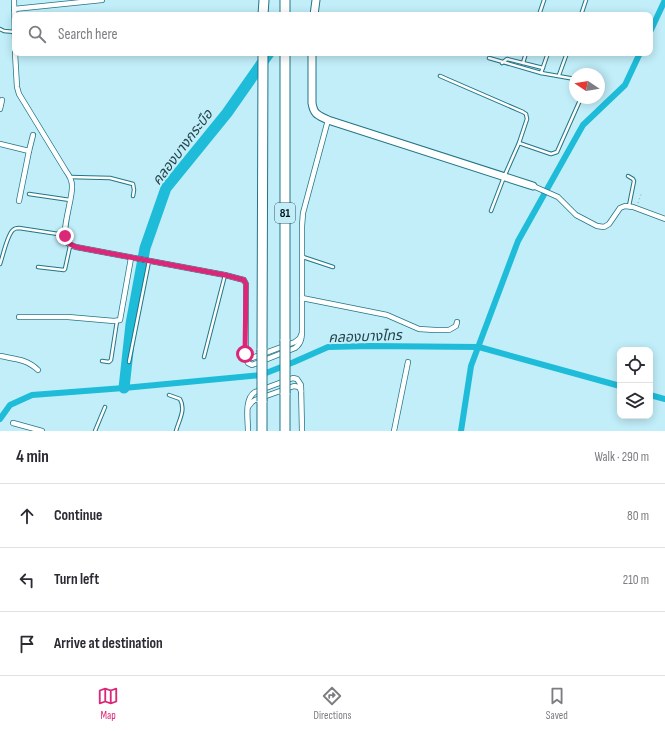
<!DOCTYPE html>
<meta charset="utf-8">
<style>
:root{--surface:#fff;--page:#f2f2f3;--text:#2b2b33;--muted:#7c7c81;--line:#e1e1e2;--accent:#db2777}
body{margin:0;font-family:"Sofia Sans Condensed","Noto Sans Thai",sans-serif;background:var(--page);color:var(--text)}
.controls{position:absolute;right:12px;bottom:12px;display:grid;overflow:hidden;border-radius:8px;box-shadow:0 2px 10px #0003}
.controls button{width:36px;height:36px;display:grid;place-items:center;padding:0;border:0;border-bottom:1px solid var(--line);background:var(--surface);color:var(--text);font:20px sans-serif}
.compass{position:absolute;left:569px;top:68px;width:36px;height:36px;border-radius:50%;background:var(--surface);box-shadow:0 2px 10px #0003;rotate:282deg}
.stop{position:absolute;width:12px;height:12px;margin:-9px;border:3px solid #db2777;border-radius:50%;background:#fff}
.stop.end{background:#db2777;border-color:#fff;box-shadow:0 1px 4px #0008}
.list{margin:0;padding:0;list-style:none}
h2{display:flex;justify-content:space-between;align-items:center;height:52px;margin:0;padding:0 16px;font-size:17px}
h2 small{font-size:13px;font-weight:400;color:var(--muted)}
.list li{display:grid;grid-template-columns:26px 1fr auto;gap:12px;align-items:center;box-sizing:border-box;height:64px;padding:0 16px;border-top:1px solid var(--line)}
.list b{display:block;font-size:15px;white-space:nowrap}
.list em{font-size:13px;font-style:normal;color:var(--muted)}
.icon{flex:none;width:22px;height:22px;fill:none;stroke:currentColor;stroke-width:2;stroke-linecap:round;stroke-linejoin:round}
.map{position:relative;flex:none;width:665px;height:431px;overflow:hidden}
.search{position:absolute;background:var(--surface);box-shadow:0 2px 10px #0003;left:12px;right:12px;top:12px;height:44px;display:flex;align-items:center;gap:10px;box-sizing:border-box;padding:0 14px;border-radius:8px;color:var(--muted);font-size:15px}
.sheet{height:244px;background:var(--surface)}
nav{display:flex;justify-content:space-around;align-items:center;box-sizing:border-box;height:56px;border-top:1px solid var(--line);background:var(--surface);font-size:11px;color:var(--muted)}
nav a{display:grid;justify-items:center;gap:2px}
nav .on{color:var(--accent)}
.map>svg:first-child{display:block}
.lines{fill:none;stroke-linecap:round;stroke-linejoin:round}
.canal{stroke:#1ebcd9;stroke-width:6}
.river{stroke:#1ebcd9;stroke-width:11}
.lane-casing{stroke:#237586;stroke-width:4.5}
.street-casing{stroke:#237586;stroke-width:6}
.secondary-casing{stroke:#237586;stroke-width:9}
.highway-casing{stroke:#237586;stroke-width:11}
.path{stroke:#7da1aa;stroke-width:1;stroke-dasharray:1 3;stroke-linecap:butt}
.lane{stroke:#fff;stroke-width:2.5}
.street{stroke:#fff;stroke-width:4.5}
.secondary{stroke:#fff;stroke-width:7}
.highway{stroke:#fff;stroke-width:9}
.highway-bridge-casing{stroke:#237586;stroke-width:11;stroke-linecap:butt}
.highway-bridge{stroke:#fff;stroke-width:9}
.route{stroke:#db2777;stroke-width:5}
.labels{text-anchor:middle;stroke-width:4;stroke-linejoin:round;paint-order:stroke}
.shield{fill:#c1eef9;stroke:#3a555c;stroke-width:1}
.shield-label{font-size:12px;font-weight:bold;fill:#001419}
.water-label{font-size:14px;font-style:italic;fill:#244249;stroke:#c1eef9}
</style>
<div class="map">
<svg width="665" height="431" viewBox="0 0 665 431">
<rect width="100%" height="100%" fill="#c1eef9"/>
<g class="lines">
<g class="canal">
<polyline points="650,32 665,0"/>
<polyline points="650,395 665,399"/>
<polyline points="0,419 10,405 32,395 124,388 261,375 294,362 328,347 370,346 479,347 620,386"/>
<polyline points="461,431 471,366 518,241 583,125 625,85 640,53"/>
</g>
<polyline class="river" points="124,388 131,324 145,248 166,188 227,113 269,53"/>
<g class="lane-casing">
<g id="lane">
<polyline points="539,15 544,0"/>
<polyline points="581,15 586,0"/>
<polyline points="0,29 4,31 15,32"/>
<polyline points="489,58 541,73 575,79"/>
<polyline points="502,63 507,59 543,68"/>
<polyline points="523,63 526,53"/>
<polyline points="541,73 548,53"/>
<polyline points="559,75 567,53"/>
<polyline points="440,76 523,112 526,114 527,119 519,143 504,177 491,211"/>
<polyline points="519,143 551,154 557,152 581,98"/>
<polyline points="628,176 633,179 634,181 629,206"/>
<polyline points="70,177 110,178 133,184 134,190 133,196"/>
<polyline points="29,194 70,200"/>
<polyline points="303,257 333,267"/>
<path d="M0 264C3 256 7 235 13 230 15 228 17 228 19 228L65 235"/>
<polyline points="38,267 64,270 65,269 70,246"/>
<polyline points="204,357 225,275"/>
<polyline points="102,361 109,362 111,360 117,321"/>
<polyline points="129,362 149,261"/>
<path d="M169 395 180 399C186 410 179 420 176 431"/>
<polyline points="95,431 105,407"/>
</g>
</g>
<g class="street-casing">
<g id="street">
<polyline points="14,0 15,42"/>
<polyline points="14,9 102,0"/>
<path d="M15 53 17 87 19 94 66 171C69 175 72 180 72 186 73 198 60 233 67 242 69 245 72 246 76 247L225 275 244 280 246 284V359L248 363 252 365 295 348C302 343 302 336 302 328V226L303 213 328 120"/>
<polyline points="0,109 2,100"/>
<polyline points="0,144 29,151 19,201"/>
<polyline points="29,151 33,135"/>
<polyline points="533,186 558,197 576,215 597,226 604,227 609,224 620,208 625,206 633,207 665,219"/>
<polyline points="302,298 387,315 419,329 435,330 449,330 456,326 457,322"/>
<polyline points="19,317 68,317 114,321 120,320 131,258"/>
<polyline points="245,354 247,357 252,358 295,342 300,338 301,335"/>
<path d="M0 356C15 359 27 359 38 370"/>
<polyline points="248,407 252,402 255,400 294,386 299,387 301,391"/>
<polyline points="13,423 42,431"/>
<path d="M248 431C248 419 244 399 255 392L293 378 297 379 301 385 302 431"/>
<polyline points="394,431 408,362"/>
</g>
</g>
<g class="secondary-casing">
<g id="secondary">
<polyline points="314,15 316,0"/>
<path d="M312 53V103C314 115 318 115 328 120L533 186"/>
</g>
</g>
<g class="highway-casing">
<g id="highway">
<polyline points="263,15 264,0"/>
<polyline points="285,15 285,0"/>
<polyline points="285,53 285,341"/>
<polyline points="262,350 263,53"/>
<polyline points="262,431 262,401"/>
<polyline points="285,431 285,393"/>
</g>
</g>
<polyline class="path" points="638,203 642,192"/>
<use href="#lane" class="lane"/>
<use href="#street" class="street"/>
<use href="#secondary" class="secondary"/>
<use href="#highway" class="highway"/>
<g class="highway-bridge-casing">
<g id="highway-bridge">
<polyline points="285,341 285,393"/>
<polyline points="262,350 262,401"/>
</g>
</g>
<use href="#highway-bridge" class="highway-bridge"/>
</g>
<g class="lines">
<path class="route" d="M65 236C66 242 69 244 76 247L225 275 244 280 246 284 245 354"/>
</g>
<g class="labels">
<rect class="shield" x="275" y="203" width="20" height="20" rx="3"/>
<g class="shield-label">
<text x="285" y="217">81</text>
</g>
<g class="water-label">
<text transform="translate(182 147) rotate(-53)" y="5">คลองบางกระบือ</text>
<text transform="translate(365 336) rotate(-2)" y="5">คลองบางไทร</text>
</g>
</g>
</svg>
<div class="controls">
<button><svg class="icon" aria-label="locate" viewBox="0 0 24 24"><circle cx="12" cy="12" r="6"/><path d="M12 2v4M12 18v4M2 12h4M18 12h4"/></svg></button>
<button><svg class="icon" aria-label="layers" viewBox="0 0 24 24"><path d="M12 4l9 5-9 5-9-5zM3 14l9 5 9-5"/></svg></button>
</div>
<svg class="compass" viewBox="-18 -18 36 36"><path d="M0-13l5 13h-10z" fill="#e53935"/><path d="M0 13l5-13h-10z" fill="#7c7c81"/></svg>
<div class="stop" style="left:245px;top:354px"></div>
<div class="stop end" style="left:65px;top:236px"></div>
<div class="search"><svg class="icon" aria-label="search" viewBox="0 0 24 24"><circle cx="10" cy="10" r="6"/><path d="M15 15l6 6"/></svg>Search here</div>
</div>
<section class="sheet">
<h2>4 min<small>Walk · 290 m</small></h2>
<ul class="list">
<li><svg class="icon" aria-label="ahead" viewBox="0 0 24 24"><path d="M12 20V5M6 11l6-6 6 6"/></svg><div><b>Continue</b></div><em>80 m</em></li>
<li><svg class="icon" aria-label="left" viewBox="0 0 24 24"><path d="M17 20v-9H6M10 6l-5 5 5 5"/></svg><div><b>Turn left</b></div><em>210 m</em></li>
<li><svg class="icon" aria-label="arrive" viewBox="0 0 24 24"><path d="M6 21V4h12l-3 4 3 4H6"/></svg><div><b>Arrive at destination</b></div></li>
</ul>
</section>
<nav>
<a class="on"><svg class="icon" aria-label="map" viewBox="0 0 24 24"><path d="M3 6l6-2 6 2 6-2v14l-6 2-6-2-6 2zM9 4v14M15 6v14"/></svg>Map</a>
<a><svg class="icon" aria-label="directions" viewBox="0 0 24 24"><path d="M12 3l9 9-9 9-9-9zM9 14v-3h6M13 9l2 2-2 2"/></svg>Directions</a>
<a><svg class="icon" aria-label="saved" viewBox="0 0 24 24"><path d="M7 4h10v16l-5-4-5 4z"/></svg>Saved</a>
</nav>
